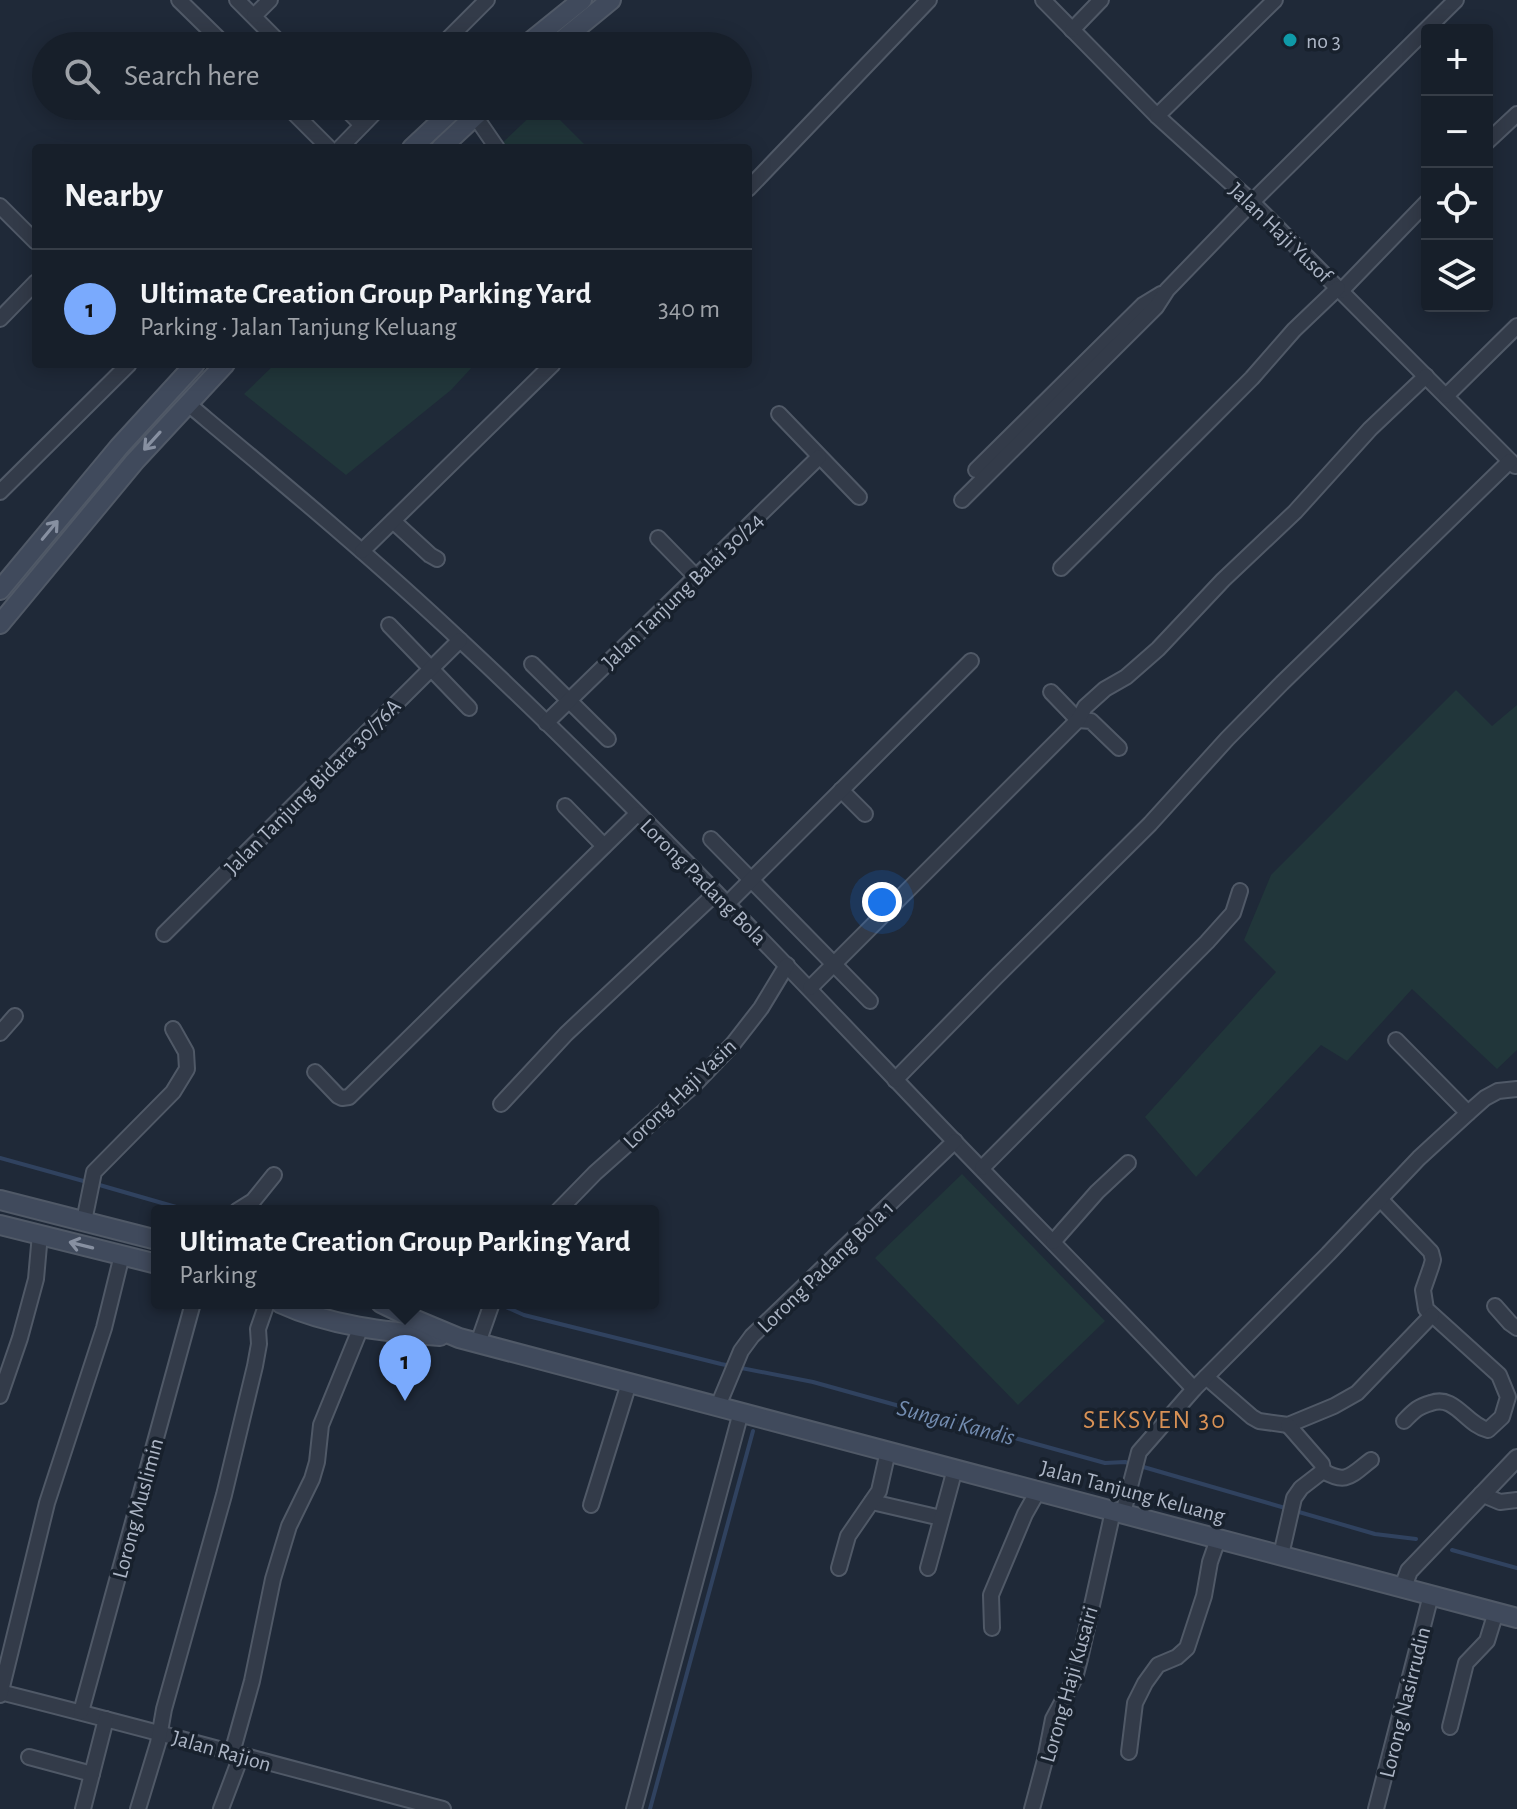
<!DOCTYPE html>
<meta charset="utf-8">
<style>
:root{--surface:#171f2a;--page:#242c36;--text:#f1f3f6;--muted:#9ea2a8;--line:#363d47;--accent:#7aaafd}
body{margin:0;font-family:"Alegreya Sans",sans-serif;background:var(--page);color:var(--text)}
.controls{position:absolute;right:24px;top:24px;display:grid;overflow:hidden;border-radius:8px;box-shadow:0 4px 20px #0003}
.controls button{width:72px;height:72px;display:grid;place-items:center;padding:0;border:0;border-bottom:2px solid var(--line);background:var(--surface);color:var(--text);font:40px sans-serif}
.you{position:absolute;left:882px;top:902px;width:28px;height:28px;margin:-20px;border:6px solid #fff;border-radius:50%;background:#1a73e8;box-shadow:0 0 0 12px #1a73e833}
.badge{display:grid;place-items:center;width:52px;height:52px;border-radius:50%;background:var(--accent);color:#111;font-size:26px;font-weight:700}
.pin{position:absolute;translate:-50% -66px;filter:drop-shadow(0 2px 4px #0008)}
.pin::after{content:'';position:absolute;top:42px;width:28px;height:24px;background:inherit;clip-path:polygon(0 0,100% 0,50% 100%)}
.popup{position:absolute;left:151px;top:1205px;width:508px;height:104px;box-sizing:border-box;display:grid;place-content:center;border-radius:8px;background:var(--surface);filter:drop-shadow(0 2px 6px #0005);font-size:26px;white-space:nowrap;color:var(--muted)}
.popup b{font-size:30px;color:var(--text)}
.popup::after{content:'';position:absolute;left:50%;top:100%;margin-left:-16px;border:16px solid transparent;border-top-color:var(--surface)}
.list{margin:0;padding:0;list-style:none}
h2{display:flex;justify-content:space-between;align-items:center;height:104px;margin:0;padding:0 32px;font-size:34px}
h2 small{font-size:26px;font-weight:400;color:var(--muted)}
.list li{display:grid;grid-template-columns:52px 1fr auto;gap:24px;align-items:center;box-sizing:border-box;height:120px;padding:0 32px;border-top:2px solid var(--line)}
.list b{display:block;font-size:30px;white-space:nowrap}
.list p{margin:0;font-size:26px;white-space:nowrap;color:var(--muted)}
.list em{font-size:26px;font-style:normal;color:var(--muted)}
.icon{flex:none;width:44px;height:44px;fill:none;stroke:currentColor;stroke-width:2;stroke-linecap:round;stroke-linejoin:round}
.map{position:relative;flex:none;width:1517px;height:1809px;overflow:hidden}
.search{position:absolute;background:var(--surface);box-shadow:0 4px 20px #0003;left:32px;top:32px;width:720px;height:88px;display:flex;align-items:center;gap:20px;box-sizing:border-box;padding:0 28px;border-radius:44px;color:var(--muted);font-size:30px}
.panel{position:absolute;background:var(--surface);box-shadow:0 4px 20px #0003;left:32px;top:144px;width:720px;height:224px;border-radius:8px}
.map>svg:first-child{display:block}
.green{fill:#21363a}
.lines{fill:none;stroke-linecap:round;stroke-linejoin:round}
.stream{stroke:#30425f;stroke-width:4}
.minor-casing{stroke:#505967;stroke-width:18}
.tertiary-casing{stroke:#505967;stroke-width:20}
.secondary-casing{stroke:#505967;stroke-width:22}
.minor{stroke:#333b49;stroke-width:14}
.tertiary{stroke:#333b49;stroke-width:16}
.secondary{stroke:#404a5c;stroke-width:18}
.oneway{stroke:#8790a1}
.culture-dot{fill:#0f9aa8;stroke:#18212d;stroke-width:3}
.labels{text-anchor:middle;stroke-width:7;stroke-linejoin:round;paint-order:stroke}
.poi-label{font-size:22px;fill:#adb6c6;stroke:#18212d;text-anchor:start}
.street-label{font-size:22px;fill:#adb6c6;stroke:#18212d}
.water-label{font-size:24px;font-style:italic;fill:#738cb0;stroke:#18212d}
.quarter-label{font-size:26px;letter-spacing:2px;fill:#d89155;stroke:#18212d}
</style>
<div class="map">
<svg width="1517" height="1809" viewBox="0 0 1517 1809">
<rect width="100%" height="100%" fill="#1f2938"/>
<g class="green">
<polygon points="541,106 546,106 588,148 497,148"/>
<polygon points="275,364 475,364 451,390 346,475 244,394"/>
<polygon points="1456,690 1492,726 1517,705 1517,1050 1497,1069 1412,989 1347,1061 1321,1045 1196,1177 1145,1117 1276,972 1244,940 1271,875"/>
<polygon points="962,1174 1105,1321 1018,1405 875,1258"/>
</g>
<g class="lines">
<g class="stream">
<polyline points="0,1158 87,1182"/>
<polyline points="96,1184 190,1211"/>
<polyline points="497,1303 524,1315 721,1364 813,1382 1105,1463 1125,1462 1132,1464"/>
<polyline points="1140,1466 1375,1534 1416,1539"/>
<polyline points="1452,1550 1517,1568"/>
<polyline points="650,1809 753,1431"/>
</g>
<g class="minor-casing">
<g id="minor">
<polyline points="179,0 226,46"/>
<polyline points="237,0 283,46"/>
<polyline points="1043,0 1157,116 1252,202 1515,466"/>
<polyline points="254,16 270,0"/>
<polyline points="1072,30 1101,0"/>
<polyline points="441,46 487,0"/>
<polyline points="287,106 329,148"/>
<polyline points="343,106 362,125"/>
<polyline points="475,116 497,148"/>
<polyline points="1157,116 1275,0"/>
<polyline points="1487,142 1517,114"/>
<polyline points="340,148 381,106"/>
<polyline points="748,189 929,0"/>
<polyline points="0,206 36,242"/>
<polyline points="1341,291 1427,202"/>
<polyline points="0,319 36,282"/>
<polyline points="1446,396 1517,326"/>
<path d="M187 403C279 480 372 557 460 640 610 780 752 929 894 1078 993 1183 1095 1284 1194 1389"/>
<polyline points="779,414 859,497"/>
<polyline points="976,470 1143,305 1161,294"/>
<polyline points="0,492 129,364"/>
<polyline points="962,500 1156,307 1167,290 1252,202 1456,0"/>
<polyline points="393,521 430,555 437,559"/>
<polyline points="658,538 696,577"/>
<polyline points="362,551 553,364"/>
<polyline points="1061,568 1194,436 1252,378 1294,330 1338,288"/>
<polyline points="389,625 469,708"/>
<polyline points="532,664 608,739"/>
<polyline points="1051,692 1078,720 1091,721 1119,748"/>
<polyline points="546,723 819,457"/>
<polyline points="841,790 865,814"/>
<polyline points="565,806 604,846"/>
<polyline points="711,839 870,1001"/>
<polyline points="727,904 971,661"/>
<polyline points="164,934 460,640"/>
<polyline points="810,988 1078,720 1085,707 1105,689 1126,677 1158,649 1223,580 1295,512 1370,429 1426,376"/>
<polyline points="0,1033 15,1016"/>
<polyline points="1396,1040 1468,1113"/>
<polyline points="315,1072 338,1096 342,1098 349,1097 637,814"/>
<polyline points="895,1080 995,978 1150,824 1227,739 1282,683 1510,461"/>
<polyline points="501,1104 566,1034 716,893"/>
<polyline points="982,1168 1207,942 1233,913 1240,891"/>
<path d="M1381 1200 1431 1252 1433 1260 1431 1267 1423 1290 1426 1309 1499 1375 1508 1397 1502 1417 1488 1430C1466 1425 1455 1394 1431 1403 1417 1407 1414 1411 1404 1421"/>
<polyline points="237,1211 253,1201 274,1175"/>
<polyline points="558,1211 595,1173 695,1084 733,1044 761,1008 787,965"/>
<polyline points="84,1221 94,1172 173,1092 187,1069 186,1052 173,1029"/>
<polyline points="1053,1242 1097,1192 1128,1163"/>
<polyline points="1495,1306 1510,1323 1517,1328"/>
<polyline points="478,1343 492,1303"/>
<polyline points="1206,1377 1252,1417 1259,1421 1288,1425 1334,1406 1357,1393 1432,1315"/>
<polyline points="0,1396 20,1338 36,1279 40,1234"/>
<polyline points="718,1406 741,1351 752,1336 955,1141"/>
<path d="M1323 1471C1347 1485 1351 1475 1371 1460"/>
<polyline points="1481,1494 1500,1502 1517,1500"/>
<polyline points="872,1502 941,1518"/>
<polyline points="591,1505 629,1383"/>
<polyline points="1123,1513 1139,1452 1194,1389 1328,1254 1419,1158 1468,1113 1485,1098 1498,1091 1517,1089"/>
<polyline points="1281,1555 1294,1498 1301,1488 1323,1471 1322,1464 1288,1425"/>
<polyline points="839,1568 848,1536 879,1491 888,1451"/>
<polyline points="928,1568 955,1469"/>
<polyline points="992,1628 991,1595 1025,1514 1038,1491"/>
<path d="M0 1692C148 1729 296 1770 443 1809"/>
<polyline points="0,1695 47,1503 104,1328 122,1255"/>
<polyline points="81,1712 193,1303"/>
<polyline points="1450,1727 1466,1663 1487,1641 1496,1612"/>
<polyline points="1129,1752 1135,1703 1145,1683 1158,1665 1177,1657 1187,1648 1204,1596 1210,1562 1218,1539"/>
<polyline points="232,1753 252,1681 273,1579 289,1526 312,1479 317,1462 321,1425 361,1327"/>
<polyline points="29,1757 92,1774"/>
<polyline points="83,1809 106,1719"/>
<polyline points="138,1809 158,1743 164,1709 224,1495 255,1366 259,1344 258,1329 267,1303"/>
<polyline points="221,1809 241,1756"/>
<polyline points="634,1809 741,1412"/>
<polyline points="1032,1809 1045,1760 1053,1719 1075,1678 1080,1659 1113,1511"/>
<polyline points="1376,1809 1431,1595"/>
</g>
</g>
<g class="tertiary-casing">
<polyline id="tertiary" points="1403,1587 1409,1571 1517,1458"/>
</g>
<g class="secondary-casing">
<g id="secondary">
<polyline points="525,46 582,0"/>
<polyline points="555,46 611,0"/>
<polyline points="412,148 457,106"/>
<polyline points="441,148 486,106"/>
<polyline points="0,590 119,447 195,364"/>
<polyline points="0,624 135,461 225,364"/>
<polyline points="0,1200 157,1240"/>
<polyline points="0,1225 157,1264"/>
<path d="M280 1303C330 1326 386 1332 440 1336"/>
<polyline points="381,1303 416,1320 459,1338 1517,1618"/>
</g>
</g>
<use href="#minor" class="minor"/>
<use href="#tertiary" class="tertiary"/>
<use href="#secondary" class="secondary"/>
</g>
<defs><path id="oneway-shaft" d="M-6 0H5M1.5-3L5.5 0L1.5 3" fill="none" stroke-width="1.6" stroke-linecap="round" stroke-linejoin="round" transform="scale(2)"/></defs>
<g class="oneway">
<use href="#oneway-shaft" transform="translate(152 441) rotate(132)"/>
<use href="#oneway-shaft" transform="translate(50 530) rotate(-50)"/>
<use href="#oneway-shaft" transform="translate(81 1245) rotate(-166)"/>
</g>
<circle class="culture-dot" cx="1290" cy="40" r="8"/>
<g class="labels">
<g class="poi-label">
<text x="1306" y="48">no 3</text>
</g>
<g class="street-label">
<text transform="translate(1281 232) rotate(44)" y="8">Jalan Haji Yusof</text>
<text transform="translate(682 590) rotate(-44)" y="8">Jalan Tanjung Balai 30/24</text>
<text transform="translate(312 786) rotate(-45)" y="8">Jalan Tanjung Bidara 30/76A</text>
<text transform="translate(704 881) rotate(45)" y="8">Lorong Padang Bola</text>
<text transform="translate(679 1093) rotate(-44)" y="8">Lorong Haji Yasin</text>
<text transform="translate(825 1266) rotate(-44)" y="8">Lorong Padang Bola 1</text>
<text transform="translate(1133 1491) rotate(15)" y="8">Jalan Tanjung Keluang</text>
<text transform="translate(137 1508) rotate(-75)" y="8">Lorong Muslimin</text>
<text transform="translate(1068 1684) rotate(-74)" y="8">Lorong Haji Kusairi</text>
<text transform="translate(1404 1702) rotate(-76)" y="8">Lorong Nasirrudin</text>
<text transform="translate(222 1750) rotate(16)" y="8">Jalan Rajion</text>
</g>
<g class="water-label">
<text transform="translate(956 1422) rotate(15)" y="8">Sungai Kandis</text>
</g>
<g class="quarter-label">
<text x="1155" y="1428">SEKSYEN 30</text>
</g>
</g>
</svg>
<div class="controls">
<button>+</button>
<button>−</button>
<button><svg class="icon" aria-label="locate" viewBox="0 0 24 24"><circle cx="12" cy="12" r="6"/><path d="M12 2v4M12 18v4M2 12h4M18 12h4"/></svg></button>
<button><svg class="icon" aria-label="layers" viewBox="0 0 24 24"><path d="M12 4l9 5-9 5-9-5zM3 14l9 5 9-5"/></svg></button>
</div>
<div class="you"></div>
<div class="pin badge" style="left:405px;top:1401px">1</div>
<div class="popup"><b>Ultimate Creation Group Parking Yard</b>Parking</div>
<div class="search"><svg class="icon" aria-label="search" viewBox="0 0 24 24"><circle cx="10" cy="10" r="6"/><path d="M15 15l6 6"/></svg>Search here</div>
<section class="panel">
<h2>Nearby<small></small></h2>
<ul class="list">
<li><span class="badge">1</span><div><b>Ultimate Creation Group Parking Yard</b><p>Parking · Jalan Tanjung Keluang</p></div><em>340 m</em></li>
</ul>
</section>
</div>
